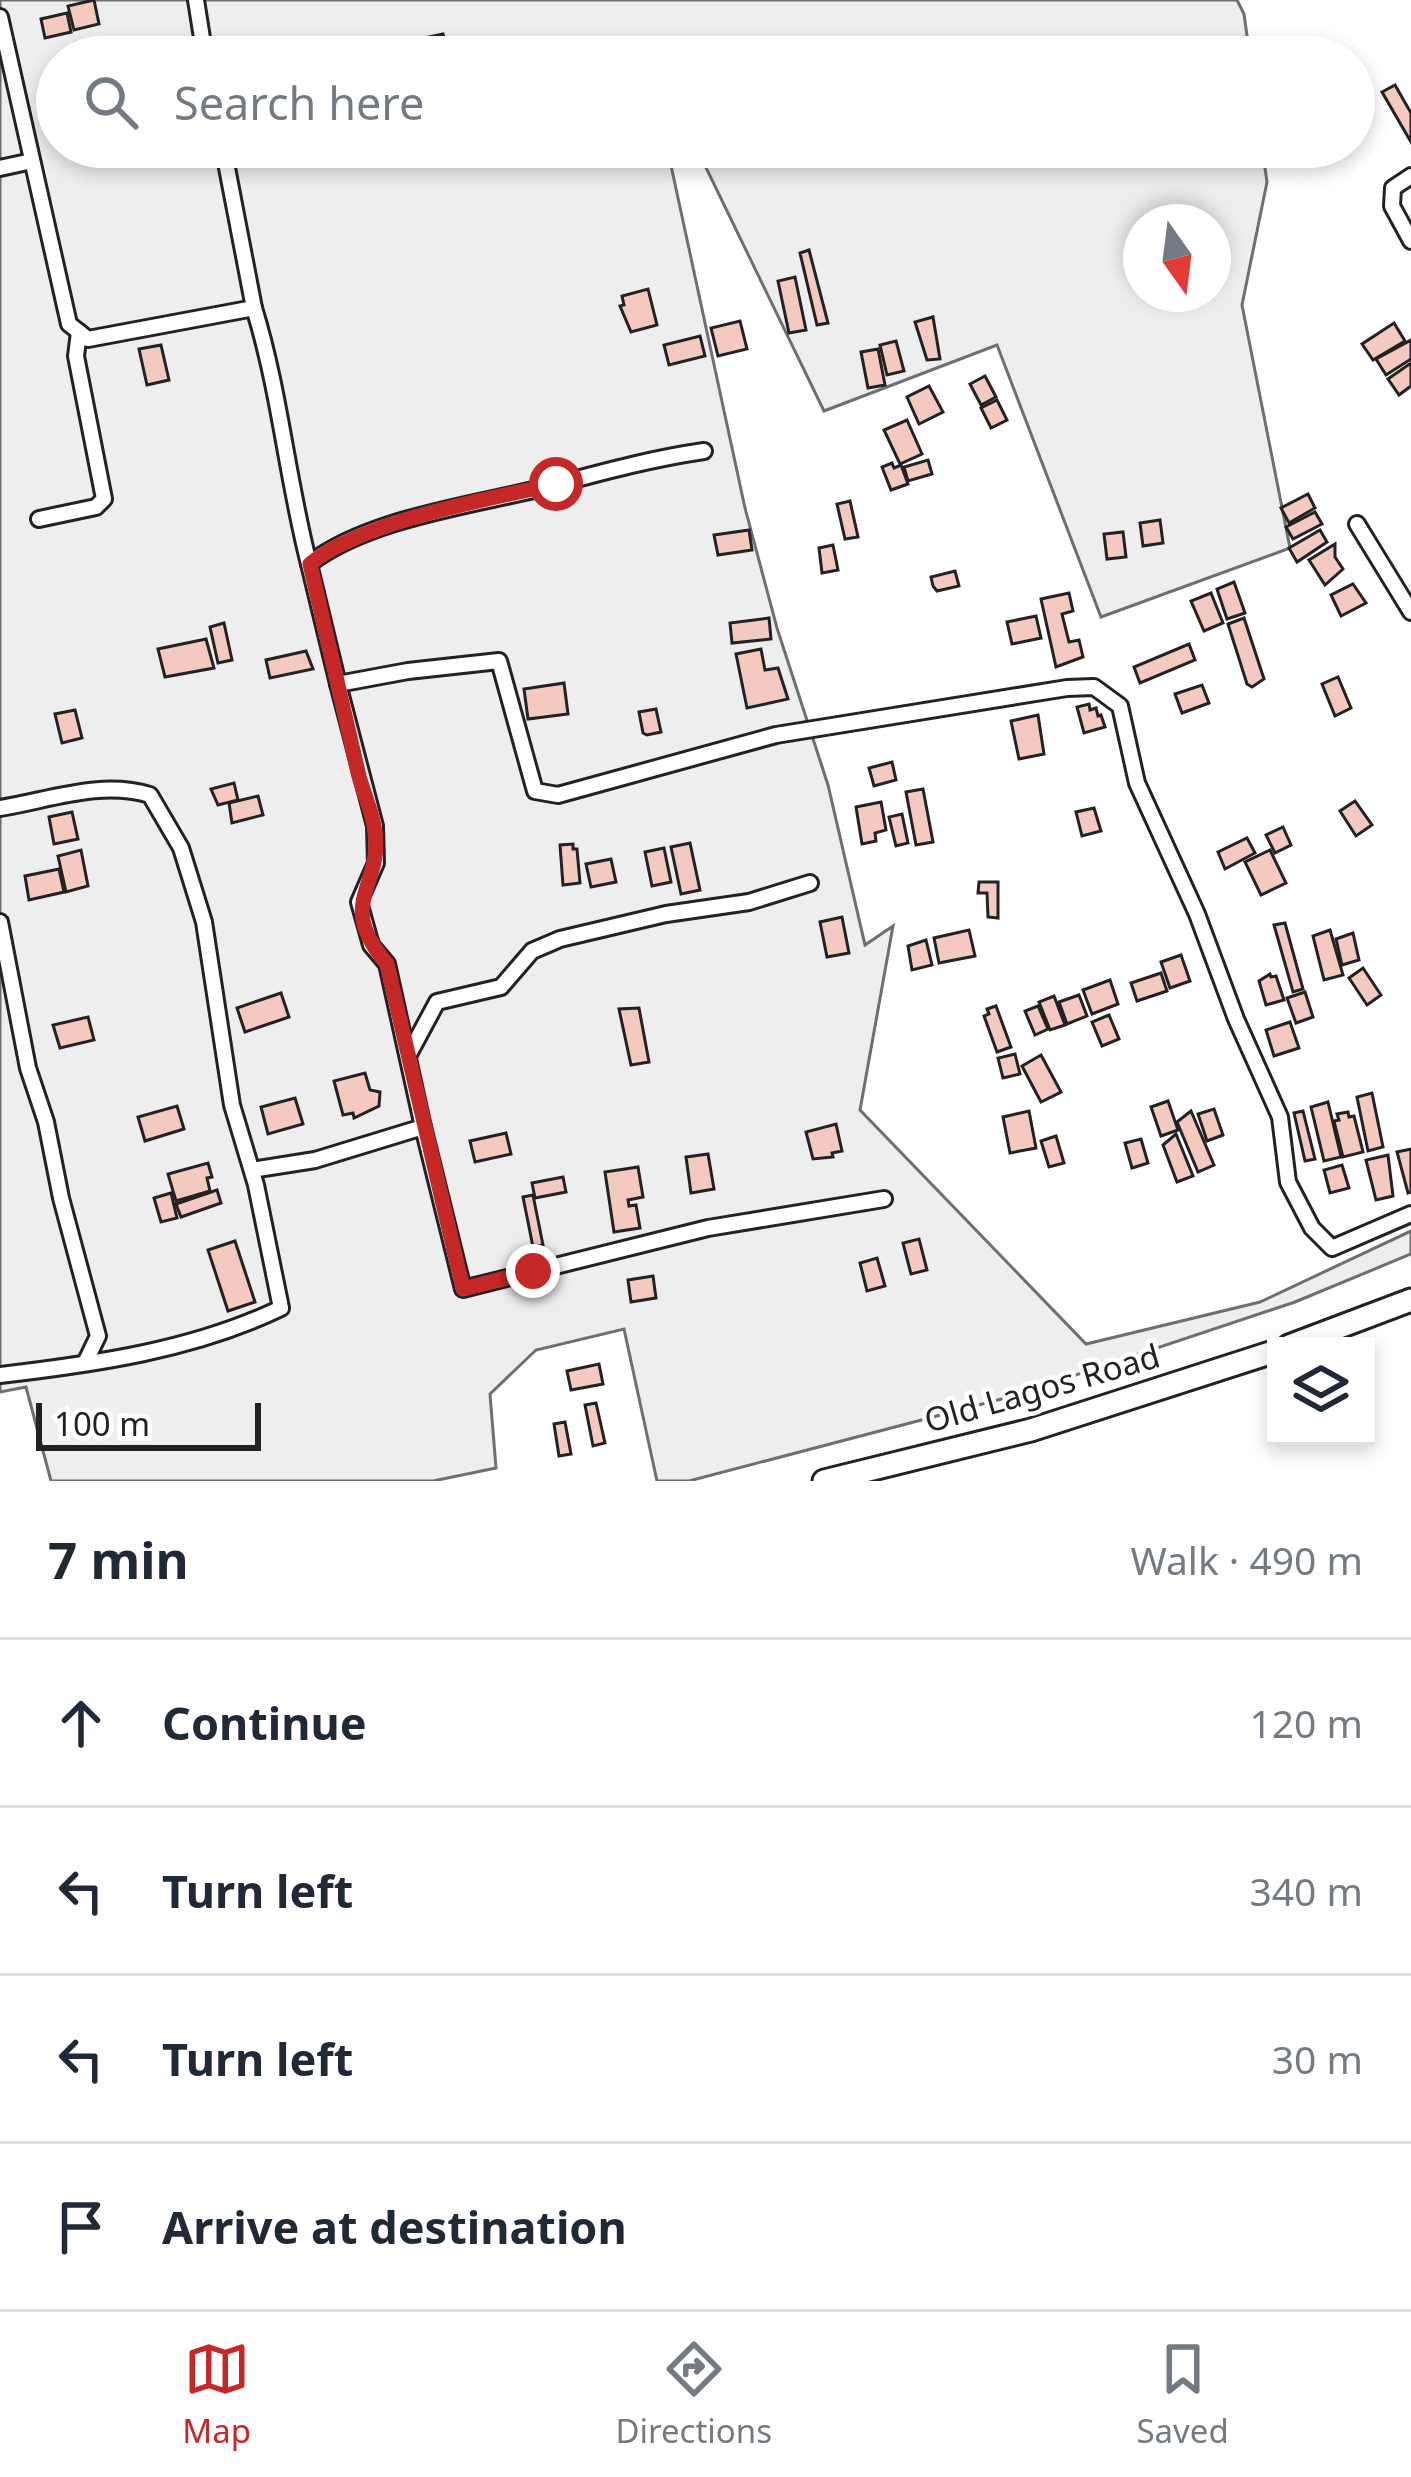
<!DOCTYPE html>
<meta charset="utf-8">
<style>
:root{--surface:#fff;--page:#f2f2f3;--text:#1f2937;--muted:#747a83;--line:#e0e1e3;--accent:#c62828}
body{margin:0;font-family:"Noto Sans",sans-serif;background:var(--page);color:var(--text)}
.controls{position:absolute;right:36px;bottom:36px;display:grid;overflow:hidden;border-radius:0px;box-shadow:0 6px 18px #0003}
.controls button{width:108px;height:108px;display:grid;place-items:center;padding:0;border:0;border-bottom:3px solid var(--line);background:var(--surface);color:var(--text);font:60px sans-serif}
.compass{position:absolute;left:1123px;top:204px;width:108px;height:108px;border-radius:50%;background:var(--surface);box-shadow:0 6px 18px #0003;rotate:166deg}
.scale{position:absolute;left:36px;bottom:30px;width:225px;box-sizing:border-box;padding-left:12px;border:6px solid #222;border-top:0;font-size:33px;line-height:42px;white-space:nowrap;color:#222;-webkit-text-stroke:9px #fff;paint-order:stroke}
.stop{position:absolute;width:36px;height:36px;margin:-27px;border:9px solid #c62828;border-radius:50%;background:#fff}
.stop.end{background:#c62828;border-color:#fff;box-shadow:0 3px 12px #0008}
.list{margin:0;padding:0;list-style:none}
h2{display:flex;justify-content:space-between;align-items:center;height:156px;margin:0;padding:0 48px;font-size:51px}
h2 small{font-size:39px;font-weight:400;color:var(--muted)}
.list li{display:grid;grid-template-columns:78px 1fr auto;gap:36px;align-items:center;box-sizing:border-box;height:168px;padding:0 48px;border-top:3px solid var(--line)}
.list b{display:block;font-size:45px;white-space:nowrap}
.list em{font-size:39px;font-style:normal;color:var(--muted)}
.icon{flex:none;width:66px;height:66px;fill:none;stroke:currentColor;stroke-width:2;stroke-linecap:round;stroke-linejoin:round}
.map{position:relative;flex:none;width:1411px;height:1481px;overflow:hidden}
.search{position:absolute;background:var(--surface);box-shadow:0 6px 18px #0003;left:36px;right:36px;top:36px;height:132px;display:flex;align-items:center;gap:30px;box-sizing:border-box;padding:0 42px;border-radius:66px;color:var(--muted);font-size:45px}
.sheet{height:828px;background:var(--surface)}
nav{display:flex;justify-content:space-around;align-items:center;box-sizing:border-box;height:168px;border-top:3px solid var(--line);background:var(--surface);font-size:33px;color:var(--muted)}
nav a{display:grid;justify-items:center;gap:6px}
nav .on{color:var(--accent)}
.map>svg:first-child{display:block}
.green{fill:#eee;stroke:#6f6f6f;stroke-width:3;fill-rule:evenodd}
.building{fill:#f3c9c0;stroke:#222;stroke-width:3}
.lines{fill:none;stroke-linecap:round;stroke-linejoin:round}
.street-casing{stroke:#222;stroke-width:20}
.primary-casing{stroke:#222;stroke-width:27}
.street{stroke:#fff;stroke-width:14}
.primary{stroke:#fff;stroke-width:21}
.route{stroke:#c62828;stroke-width:15}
.labels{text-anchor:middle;stroke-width:9;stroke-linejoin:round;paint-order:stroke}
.street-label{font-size:33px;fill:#222;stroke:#fff}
</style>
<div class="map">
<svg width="1411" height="1481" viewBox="0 0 1411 1481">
<rect width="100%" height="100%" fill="#fff"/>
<g class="green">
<polygon points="0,0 1237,0 1244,14 1250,57 653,57 646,44 648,57 57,57 57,147 667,147 745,508 777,628 828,785 865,945 893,926 860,1110 1086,1344 1260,1302 1411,1231 1411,1254 1295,1302 1013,1396 689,1481 657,1481 624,1329 536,1350 490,1394 496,1468 433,1481 51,1481 26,1387 0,1392"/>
<path d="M696 147H1262L1267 182 1242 305 1290 548 1101 617 997 345 824 411ZM1141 222H1213V294H1141Z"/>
</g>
<g class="building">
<polygon points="94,0 99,24 74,30 68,6"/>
<polygon points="67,13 71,32 45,38 41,19"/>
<polygon points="443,34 449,57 418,57 415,40"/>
<polygon points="1395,85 1411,113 1411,142 1382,92"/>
<polygon points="809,250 828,323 817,325 800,253"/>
<polygon points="795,277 806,330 789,333 778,281"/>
<polygon points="648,289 657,325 631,332 620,306 624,305 622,296"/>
<polygon points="933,317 940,359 927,360 915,322"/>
<polygon points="740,321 747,349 718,356 711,328"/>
<polygon points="1394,323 1405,341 1373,360 1362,344"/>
<polygon points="700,336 705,356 669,365 664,345"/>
<polygon points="1411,340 1411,359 1386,375 1376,359"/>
<polygon points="896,341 904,371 887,375 880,345"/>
<polygon points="161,345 169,380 147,385 139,349"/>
<polygon points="878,349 885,385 868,388 861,352"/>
<polygon points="1411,363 1411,386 1399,395 1388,379"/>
<polygon points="985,376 996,397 981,405 970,384"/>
<polygon points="929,386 943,412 919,424 907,397"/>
<polygon points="997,400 1007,420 991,428 981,408"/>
<polygon points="907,420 922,454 900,464 884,430"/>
<polygon points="928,460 932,474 908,481 904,467"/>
<polygon points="892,463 894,468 901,465 908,484 891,490 882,467"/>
<polygon points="1308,494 1315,508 1289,523 1281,508"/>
<polygon points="850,501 858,537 845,539 837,504"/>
<polygon points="1315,512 1322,524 1293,539 1286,527"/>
<polygon points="1160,520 1163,543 1143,546 1140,523"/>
<polygon points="749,530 752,550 718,555 714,535"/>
<polygon points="1320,530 1327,542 1297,562 1289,548"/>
<polygon points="1123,532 1126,557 1107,559 1104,534"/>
<polygon points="1335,544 1335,557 1343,569 1325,585 1309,560"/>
<polygon points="833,545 838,570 822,573 819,548"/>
<polygon points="955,571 959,586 937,591 933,586 931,577"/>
<polygon points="1234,582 1245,613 1227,619 1217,589"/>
<polygon points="1353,584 1366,603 1341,616 1331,595"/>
<polygon points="1069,593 1073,611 1062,614 1069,642 1079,640 1083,657 1056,667 1041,599"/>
<polygon points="1211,593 1223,623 1204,631 1191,601"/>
<polygon points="1036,616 1041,638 1012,644 1007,622"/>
<polygon points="769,618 771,639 732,643 730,623"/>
<polygon points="1244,618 1264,679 1252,687 1247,684 1228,624"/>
<polygon points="224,623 232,660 218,663 210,627"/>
<polygon points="206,639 214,668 165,677 158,649"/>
<polygon points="1189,644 1195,660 1140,683 1134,667"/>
<polygon points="761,649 765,670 778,668 788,699 747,708 736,654"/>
<polygon points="306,651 313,669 270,678 266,660"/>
<polygon points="1338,677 1351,708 1335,716 1322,684"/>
<polygon points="564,683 568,714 528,719 524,689"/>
<polygon points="1202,685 1209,703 1182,713 1175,694"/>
<polygon points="1089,704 1090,710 1096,708 1098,716 1101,715 1105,727 1084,733 1077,707"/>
<polygon points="656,709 661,732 647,735 643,733 639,712"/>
<polygon points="75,710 82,738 62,743 55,714"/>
<polygon points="1038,715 1044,754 1019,759 1011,721"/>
<polygon points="892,762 896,780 874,786 869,768"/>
<polygon points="234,783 238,800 218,805 211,789"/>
<polygon points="923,789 933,842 916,845 906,792"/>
<polygon points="258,796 263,815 232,823 229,803"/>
<polygon points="1355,801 1372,825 1356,836 1340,811"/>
<polygon points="881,802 886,830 875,833 876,841 862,844 856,807"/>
<polygon points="1094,808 1101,831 1082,836 1076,812"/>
<polygon points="72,812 78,839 54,844 49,817"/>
<polygon points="902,814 908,843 896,846 889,817"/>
<polygon points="1283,827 1291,845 1275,853 1266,835"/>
<polygon points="1247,838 1255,853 1225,869 1218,852"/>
<polygon points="690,843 700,890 681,894 671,847"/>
<polygon points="573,844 573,849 577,849 580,883 563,885 560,845"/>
<polygon points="664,848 671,882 652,886 645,852"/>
<polygon points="81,850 88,886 66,892 58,856"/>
<polygon points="1270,850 1286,883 1261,895 1245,862"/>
<polygon points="611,859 616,882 591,887 586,864"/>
<polygon points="59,869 64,892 29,900 25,876"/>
<polygon points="979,882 998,882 998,918 988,917 987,893 978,893"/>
<polygon points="842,917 849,953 827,957 820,922"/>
<polygon points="1285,923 1303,989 1293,992 1274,925"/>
<polygon points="969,930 975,956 939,963 934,938"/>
<polygon points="1330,930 1343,975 1324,980 1313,936"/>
<polygon points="1353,933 1359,960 1342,965 1336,939"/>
<polygon points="926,940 932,965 912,970 908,946"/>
<polygon points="1181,955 1190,981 1170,988 1161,962"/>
<polygon points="1363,968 1381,995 1367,1005 1349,978"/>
<polygon points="1161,973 1167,991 1137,1001 1131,983"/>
<polygon points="1270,974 1271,977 1276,976 1284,1000 1266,1005 1259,981"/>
<polygon points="1110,980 1118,1004 1092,1014 1083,990"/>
<polygon points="1305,992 1313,1017 1296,1023 1287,998"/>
<polygon points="281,993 289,1017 245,1032 237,1008"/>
<polygon points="1079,995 1087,1016 1067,1024 1059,1002"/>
<polygon points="1054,996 1065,1025 1050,1030 1039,1002"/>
<polygon points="996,1006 1011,1047 997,1052 984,1016 989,1014 987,1009"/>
<polygon points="1038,1006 1048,1029 1035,1035 1025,1011"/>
<polygon points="639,1008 649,1062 631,1065 619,1009"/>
<polygon points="1109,1015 1119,1039 1102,1046 1092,1022"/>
<polygon points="88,1017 94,1040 60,1048 53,1025"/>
<polygon points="1290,1022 1299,1048 1274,1056 1266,1030"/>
<polygon points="1015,1054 1020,1074 1003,1078 998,1058"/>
<polygon points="1041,1055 1061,1092 1041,1102 1022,1066"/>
<polygon points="365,1073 370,1090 380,1092 379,1106 354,1118 353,1113 343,1115 334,1081"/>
<polygon points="1372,1093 1383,1147 1368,1151 1357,1097"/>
<polygon points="295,1098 303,1124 268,1134 261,1107"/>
<polygon points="1168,1101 1178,1130 1161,1136 1151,1107"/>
<polygon points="1328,1102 1341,1157 1324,1161 1311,1107"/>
<polygon points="177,1106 184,1129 145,1141 138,1117"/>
<polygon points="1214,1109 1223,1135 1207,1141 1198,1114"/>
<polygon points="1029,1111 1036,1148 1010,1153 1003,1117"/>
<polygon points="1191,1111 1214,1165 1198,1172 1177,1122"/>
<polygon points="1303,1111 1315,1159 1305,1161 1294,1113"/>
<polygon points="1348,1112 1349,1117 1354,1116 1363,1152 1343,1157 1334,1121 1339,1120 1337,1114"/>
<polygon points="836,1124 842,1151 832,1153 833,1157 813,1159 806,1132"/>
<polygon points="506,1133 511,1154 475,1162 470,1141"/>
<polygon points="1176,1134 1193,1176 1177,1182 1163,1145"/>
<polygon points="1056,1136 1064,1163 1049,1167 1041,1141"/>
<polygon points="1141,1139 1148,1163 1132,1168 1125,1143"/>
<polygon points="1411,1149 1411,1192 1408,1193 1397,1152"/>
<polygon points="708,1154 714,1189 691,1193 686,1157"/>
<polygon points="1388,1155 1393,1196 1376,1200 1366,1160"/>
<polygon points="208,1163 212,1177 207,1178 210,1191 176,1201 168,1174"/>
<polygon points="1342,1165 1349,1188 1330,1193 1324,1170"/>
<polygon points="638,1167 643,1197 628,1200 629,1206 636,1205 640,1228 614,1232 605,1172"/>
<polygon points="563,1177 566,1192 535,1198 532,1183"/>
<polygon points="217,1190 221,1203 181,1217 176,1204"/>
<polygon points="171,1193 177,1218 161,1222 154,1198"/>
<polygon points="533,1195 543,1245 533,1247 523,1197"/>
<polygon points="919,1239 927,1270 911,1274 903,1243"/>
<polygon points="235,1241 255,1302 228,1311 208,1250"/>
<polygon points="877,1258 885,1286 867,1291 860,1263"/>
<polygon points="653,1276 656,1298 631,1302 628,1280"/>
<polygon points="599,1364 603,1384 571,1390 567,1371"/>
<polygon points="596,1403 605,1443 593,1446 585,1405"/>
<polygon points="565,1422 571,1454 559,1456 554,1424"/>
</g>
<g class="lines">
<g class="street-casing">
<g id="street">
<polyline points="196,0 205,57"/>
<path d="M0 17 69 324 88 339 254 308C280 392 287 479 309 564"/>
<polyline points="223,147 254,308"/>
<polyline points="0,168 32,161"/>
<polyline points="1411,176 1393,188 1392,206 1411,241"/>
<polyline points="39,519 96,507 104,499 76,356 79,332"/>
<polyline points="1357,524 1411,612"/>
<path d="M338 684 309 564C371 516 483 504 558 484 606 471 655 458 704 451"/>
<path d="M0 808C50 800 100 780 150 795L181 848 204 922 232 1105 256 1185 281 1308C194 1350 95 1364 0 1375"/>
<polyline points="0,922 28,1068 46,1122 61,1198 98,1336 85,1363"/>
<polyline points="408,1056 437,1002 501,987 532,951 560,939 666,914 749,902 810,883"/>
<polyline points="423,1127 463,1289 708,1228 884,1199"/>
<polyline points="252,1170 315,1160 423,1127 387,964 371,945 359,902 376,863 375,826 338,684 408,671 499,661 535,791 558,795 776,735 1067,688 1094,687 1120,706 1137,783 1197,914 1236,1019 1280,1117 1288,1182 1312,1228 1332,1248 1411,1214"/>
</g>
</g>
<g class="primary-casing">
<g id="primary">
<polyline points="1289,1346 1411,1300"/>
<polyline points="824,1481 1031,1430 1276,1351"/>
</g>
</g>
<use href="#street" class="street"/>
<use href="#primary" class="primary"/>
</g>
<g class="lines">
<path class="route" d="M533 1271 463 1289 387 964C333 900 386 888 374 826 371 808 362 790 358 772 342 703 326 633 310 564 362 521 489 499 556 484"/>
</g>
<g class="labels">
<g class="street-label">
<text transform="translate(1042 1388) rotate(-16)" y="12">Old Lagos Road</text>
</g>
</g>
</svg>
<div class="controls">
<button><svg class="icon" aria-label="layers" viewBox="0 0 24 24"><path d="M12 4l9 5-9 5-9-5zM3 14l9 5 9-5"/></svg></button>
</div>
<svg class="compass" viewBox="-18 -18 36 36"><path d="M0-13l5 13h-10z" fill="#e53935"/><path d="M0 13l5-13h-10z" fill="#747a83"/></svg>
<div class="scale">100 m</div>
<div class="stop" style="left:556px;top:484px"></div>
<div class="stop end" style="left:533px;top:1271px"></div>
<div class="search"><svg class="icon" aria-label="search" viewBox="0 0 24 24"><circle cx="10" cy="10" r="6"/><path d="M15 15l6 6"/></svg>Search here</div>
</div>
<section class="sheet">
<h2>7 min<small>Walk · 490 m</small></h2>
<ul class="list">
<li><svg class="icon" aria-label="ahead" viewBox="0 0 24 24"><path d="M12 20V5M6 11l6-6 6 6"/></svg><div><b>Continue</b></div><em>120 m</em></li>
<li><svg class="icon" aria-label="left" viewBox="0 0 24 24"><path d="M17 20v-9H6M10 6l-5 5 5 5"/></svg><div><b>Turn left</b></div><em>340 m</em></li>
<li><svg class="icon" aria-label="left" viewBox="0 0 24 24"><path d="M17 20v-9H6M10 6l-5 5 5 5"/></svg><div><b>Turn left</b></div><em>30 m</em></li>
<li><svg class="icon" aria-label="arrive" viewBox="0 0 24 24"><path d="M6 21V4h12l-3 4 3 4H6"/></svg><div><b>Arrive at destination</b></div></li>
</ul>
</section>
<nav>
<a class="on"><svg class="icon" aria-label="map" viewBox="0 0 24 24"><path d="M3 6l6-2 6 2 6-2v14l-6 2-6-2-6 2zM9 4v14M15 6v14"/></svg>Map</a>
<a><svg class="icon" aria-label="directions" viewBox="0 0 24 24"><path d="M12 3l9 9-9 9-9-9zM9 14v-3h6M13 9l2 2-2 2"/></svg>Directions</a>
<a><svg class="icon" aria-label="saved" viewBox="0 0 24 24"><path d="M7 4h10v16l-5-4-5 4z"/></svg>Saved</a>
</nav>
